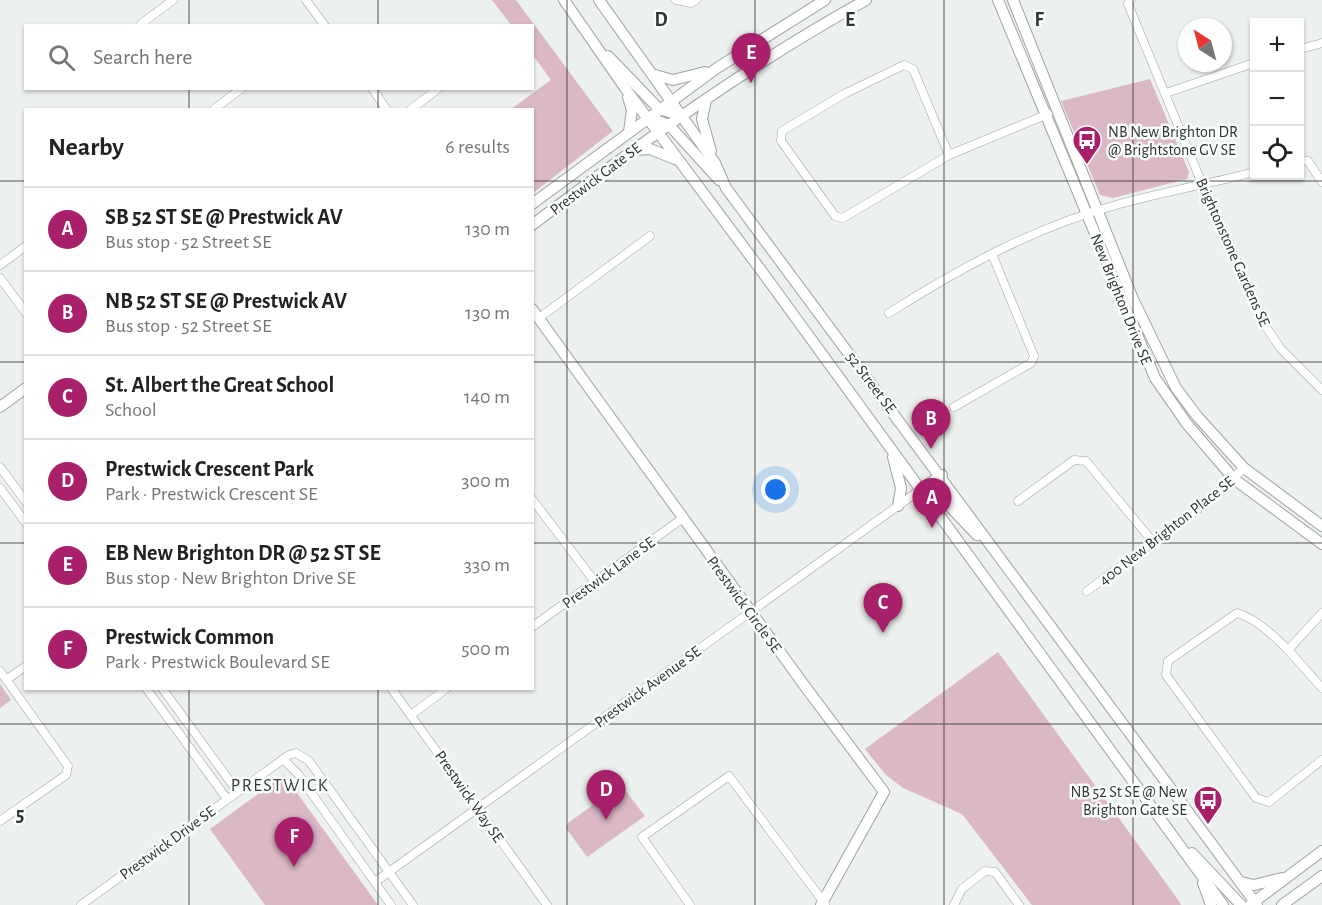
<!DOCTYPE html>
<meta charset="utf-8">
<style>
:root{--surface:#fff;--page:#f2f2f2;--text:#222;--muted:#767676;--line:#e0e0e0;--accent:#a72069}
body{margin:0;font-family:"Alegreya Sans",sans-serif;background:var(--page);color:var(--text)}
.controls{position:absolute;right:18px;top:18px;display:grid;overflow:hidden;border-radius:0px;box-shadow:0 2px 4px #0004}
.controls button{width:54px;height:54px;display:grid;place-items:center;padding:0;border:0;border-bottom:2px solid var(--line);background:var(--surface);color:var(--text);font:30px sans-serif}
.compass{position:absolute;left:1178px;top:18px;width:54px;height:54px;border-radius:50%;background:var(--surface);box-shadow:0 2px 4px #0004;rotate:324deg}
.you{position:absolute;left:776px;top:490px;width:21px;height:21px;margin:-15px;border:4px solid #fff;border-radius:50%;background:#1a73e8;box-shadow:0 0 0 9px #1a73e833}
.badge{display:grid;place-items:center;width:39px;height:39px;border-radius:50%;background:var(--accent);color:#fff;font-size:20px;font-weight:700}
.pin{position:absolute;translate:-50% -50px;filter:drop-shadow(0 2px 3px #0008)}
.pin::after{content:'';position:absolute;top:32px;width:21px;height:18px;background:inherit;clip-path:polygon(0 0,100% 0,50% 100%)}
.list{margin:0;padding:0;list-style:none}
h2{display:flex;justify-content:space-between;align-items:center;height:78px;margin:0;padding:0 24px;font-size:26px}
h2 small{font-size:20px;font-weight:400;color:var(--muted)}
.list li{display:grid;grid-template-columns:39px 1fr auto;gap:18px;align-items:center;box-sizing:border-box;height:84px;padding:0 24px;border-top:2px solid var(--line)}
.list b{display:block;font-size:22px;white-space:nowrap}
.list p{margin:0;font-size:20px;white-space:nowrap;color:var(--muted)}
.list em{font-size:20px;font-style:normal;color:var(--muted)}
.icon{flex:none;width:33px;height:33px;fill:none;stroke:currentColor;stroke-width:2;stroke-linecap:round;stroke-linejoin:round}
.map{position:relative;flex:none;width:1322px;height:905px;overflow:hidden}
.search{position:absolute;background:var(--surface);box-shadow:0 2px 4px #0004;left:24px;top:24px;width:510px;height:66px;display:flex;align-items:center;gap:15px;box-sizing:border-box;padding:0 21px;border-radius:0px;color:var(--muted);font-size:22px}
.panel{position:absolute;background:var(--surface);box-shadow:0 2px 4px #0004;left:24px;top:108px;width:510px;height:582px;border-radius:0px}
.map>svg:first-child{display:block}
.green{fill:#dbb8c5}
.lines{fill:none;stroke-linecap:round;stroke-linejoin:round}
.street-casing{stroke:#9fa2a1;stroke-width:9}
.secondary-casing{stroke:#9fa2a1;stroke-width:12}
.street{stroke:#fff;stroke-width:8}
.secondary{stroke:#fff;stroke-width:10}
.grid{fill:none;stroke:#313232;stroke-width:1.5;stroke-opacity:0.55}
.labels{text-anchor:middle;stroke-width:5;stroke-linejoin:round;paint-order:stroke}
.poi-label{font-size:16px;fill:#313232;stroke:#f9fdfb;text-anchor:start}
.street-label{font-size:16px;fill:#313232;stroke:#f9fdfb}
.neighbourhood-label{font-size:18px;letter-spacing:1.5px;fill:#383b39;stroke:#f9fdfb}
.grid-label{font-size:20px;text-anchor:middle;font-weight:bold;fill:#313232;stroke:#f9fdfb;stroke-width:5;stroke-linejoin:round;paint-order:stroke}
</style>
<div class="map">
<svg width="1322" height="905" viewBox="0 0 1322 905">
<rect width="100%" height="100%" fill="#ecf0ee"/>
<g class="green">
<polygon points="492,0 516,0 613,131 533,193 532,110 511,109 551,80 533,55 532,26 511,25"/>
<polygon points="1150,79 1189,172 1187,179 1113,198 1100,195 1061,101"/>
<polygon points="998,652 1179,901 1181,905 1032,905 962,814 903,788 886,775 865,749"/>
<polygon points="0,684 11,700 0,708"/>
<polygon points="284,775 378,905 265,905 210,829"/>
<polygon points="621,785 645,816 587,857 566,828 568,823"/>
</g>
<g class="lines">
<g class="street-casing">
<g id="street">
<polyline points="306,0 325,26"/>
<polyline points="676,0 691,3 696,0"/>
<polyline points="1131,0 1128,4 1203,186 1266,327 1281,349 1322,390"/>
<polyline points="141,24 173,0"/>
<polyline points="1300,49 1322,43"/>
<polyline points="372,88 387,110"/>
<polyline points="1166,93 1254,63"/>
<polyline points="213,110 242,88"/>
<polyline points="410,110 439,88"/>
<polyline points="949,155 913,69 904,65 844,94 782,131 781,141 835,216 843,218 949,155 1048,114"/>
<polyline points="1300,160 1308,161 1322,182"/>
<polyline points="0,265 26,246"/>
<polyline points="0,278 26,313"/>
<path d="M889 313C960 268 1035 227 1116 205 1162 192 1209 184 1254 172"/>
<polyline points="539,318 650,236"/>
<polyline points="954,407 1031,363 1034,356 992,254"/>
<polyline points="0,467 26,502"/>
<polyline points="0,488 26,523"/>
<polyline points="532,499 595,582"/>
<polyline points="1018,501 1074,460 1086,461 1153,542"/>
<polyline points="1087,591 1206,503 1244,468"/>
<polyline points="532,627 683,518"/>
<polyline points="1288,650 1322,613"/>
<polyline points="0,671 68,766 66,775 0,821"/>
<polyline points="6,680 26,666"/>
<polyline points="146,688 227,799"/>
<polyline points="162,688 237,791"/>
<polyline points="391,688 547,905"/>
<path d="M1322 688C1300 664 1268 622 1237 613L1168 661 1166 675 1256 798 1269 802 1322 760"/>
<polyline points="411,715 447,688"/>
<polyline points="283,759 298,774 391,905"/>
<polyline points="375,882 920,490"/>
<polyline points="81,905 289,755 296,753 309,761 413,905"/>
<polyline points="690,905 642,837 729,776 825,904"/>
<polyline points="954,905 962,889 985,871 995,872 1019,905"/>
</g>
</g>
<g class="secondary-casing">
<g id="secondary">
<polyline points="564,0 625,88 763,273 1223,905"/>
<path d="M599 0 715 163 726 188C905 426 1079 667 1257 905"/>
<polyline points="998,0 1155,378 1187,424 1234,479 1322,544"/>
<polyline points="1013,0 1133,299 1176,388 1197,416 1244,468 1322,526"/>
<polyline points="608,56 659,109 682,116"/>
<polyline points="655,75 673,80 705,72"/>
<polyline points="628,97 632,110 629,132"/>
<polyline points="706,100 702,119 711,151"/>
<polyline points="647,117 669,125 719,180"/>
<polyline points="633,150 650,149 675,159"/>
<polyline points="532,204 717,68 825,0"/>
<path d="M532 225C640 144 748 65 866 0"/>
<polyline points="532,309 804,685 884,792 821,905"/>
<polyline points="0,407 26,388"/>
<polyline points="893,457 901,488 898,506"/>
<polyline points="920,490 939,495 977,535"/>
<polyline points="920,490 942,475"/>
<polyline points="1192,853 1241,905"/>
<polyline points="1241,882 1254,885 1282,878"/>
<polyline points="1203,883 1211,905"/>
<polyline points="1250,905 1322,851"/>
<polyline points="1282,905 1322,876"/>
</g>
</g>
<use href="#street" class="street"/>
<use href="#secondary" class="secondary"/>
</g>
<path class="grid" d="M189 0V26M378 0V26M567 0V905M755 0V905M944 0V905M1133 0V905M189 88V110M378 88V110M0 181H26M532 181H1322M0 362H26M532 362H1322M0 543H26M532 543H1322M189 688V905M378 688V905M0 724H1322"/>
<defs>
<g id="bus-pin" transform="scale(1.5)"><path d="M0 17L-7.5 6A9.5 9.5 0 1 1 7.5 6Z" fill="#a72069" stroke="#f9fdfb"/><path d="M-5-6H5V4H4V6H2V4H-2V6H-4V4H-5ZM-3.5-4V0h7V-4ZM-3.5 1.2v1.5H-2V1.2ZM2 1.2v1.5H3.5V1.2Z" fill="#fff"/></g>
</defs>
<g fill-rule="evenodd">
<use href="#bus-pin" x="1087" y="140"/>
<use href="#bus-pin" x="1208" y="800"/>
</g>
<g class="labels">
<g class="poi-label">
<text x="1108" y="137">NB New Brighton DR<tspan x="1108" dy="18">@ Brightstone GV SE</tspan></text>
<text x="1187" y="797" text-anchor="end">NB 52 St SE @ New<tspan x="1187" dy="18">Brighton Gate SE</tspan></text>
</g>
<g class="street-label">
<text transform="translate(595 178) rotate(-37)" y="6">Prestwick Gate SE</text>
<text transform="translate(1234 252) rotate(66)" y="6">Brightonstone Gardens SE</text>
<text transform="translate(1122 299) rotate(68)" y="6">New Brighton Drive SE</text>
<text transform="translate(872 382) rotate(53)" y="6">52 Street SE</text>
<text transform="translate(1166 530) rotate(-38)" y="6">400 New Brighton Place SE</text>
<text transform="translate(608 572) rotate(-36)" y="6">Prestwick Lane SE</text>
<text transform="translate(745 604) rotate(54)" y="6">Prestwick Circle SE</text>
<text transform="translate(647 686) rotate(-36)" y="6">Prestwick Avenue SE</text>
<text transform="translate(470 796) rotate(55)" y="6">Prestwick Way SE</text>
<text transform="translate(167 842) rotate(-36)" y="6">Prestwick Drive SE</text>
</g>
<g class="neighbourhood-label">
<text x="280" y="791">PRESTWICK</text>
</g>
</g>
<g class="grid-label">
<text x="661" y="26">D</text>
<text x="850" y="26">E</text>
<text x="1039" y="26">F</text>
<text x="20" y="821">5</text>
</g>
</svg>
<div class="controls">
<button>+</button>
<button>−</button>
<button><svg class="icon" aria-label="locate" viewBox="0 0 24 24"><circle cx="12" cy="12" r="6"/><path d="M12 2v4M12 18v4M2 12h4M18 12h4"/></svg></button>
</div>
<svg class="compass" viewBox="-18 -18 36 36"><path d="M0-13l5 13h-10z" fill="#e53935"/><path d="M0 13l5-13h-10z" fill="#767676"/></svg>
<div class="you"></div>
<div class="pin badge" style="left:932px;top:528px">A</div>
<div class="pin badge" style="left:931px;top:449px">B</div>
<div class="pin badge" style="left:883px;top:633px">C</div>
<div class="pin badge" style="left:606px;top:820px">D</div>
<div class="pin badge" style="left:751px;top:83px">E</div>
<div class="pin badge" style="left:294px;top:867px">F</div>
<div class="search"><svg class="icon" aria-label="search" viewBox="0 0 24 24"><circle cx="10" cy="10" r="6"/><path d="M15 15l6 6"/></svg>Search here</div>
<section class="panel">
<h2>Nearby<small>6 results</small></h2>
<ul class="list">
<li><span class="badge">A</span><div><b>SB 52 ST SE @ Prestwick AV</b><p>Bus stop · 52 Street SE</p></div><em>130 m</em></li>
<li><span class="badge">B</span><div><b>NB 52 ST SE @ Prestwick AV</b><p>Bus stop · 52 Street SE</p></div><em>130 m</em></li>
<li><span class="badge">C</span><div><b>St. Albert the Great School</b><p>School</p></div><em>140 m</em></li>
<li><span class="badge">D</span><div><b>Prestwick Crescent Park</b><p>Park · Prestwick Crescent SE</p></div><em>300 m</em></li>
<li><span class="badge">E</span><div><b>EB New Brighton DR @ 52 ST SE</b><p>Bus stop · New Brighton Drive SE</p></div><em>330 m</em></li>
<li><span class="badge">F</span><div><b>Prestwick Common</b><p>Park · Prestwick Boulevard SE</p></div><em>500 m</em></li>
</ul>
</section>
</div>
